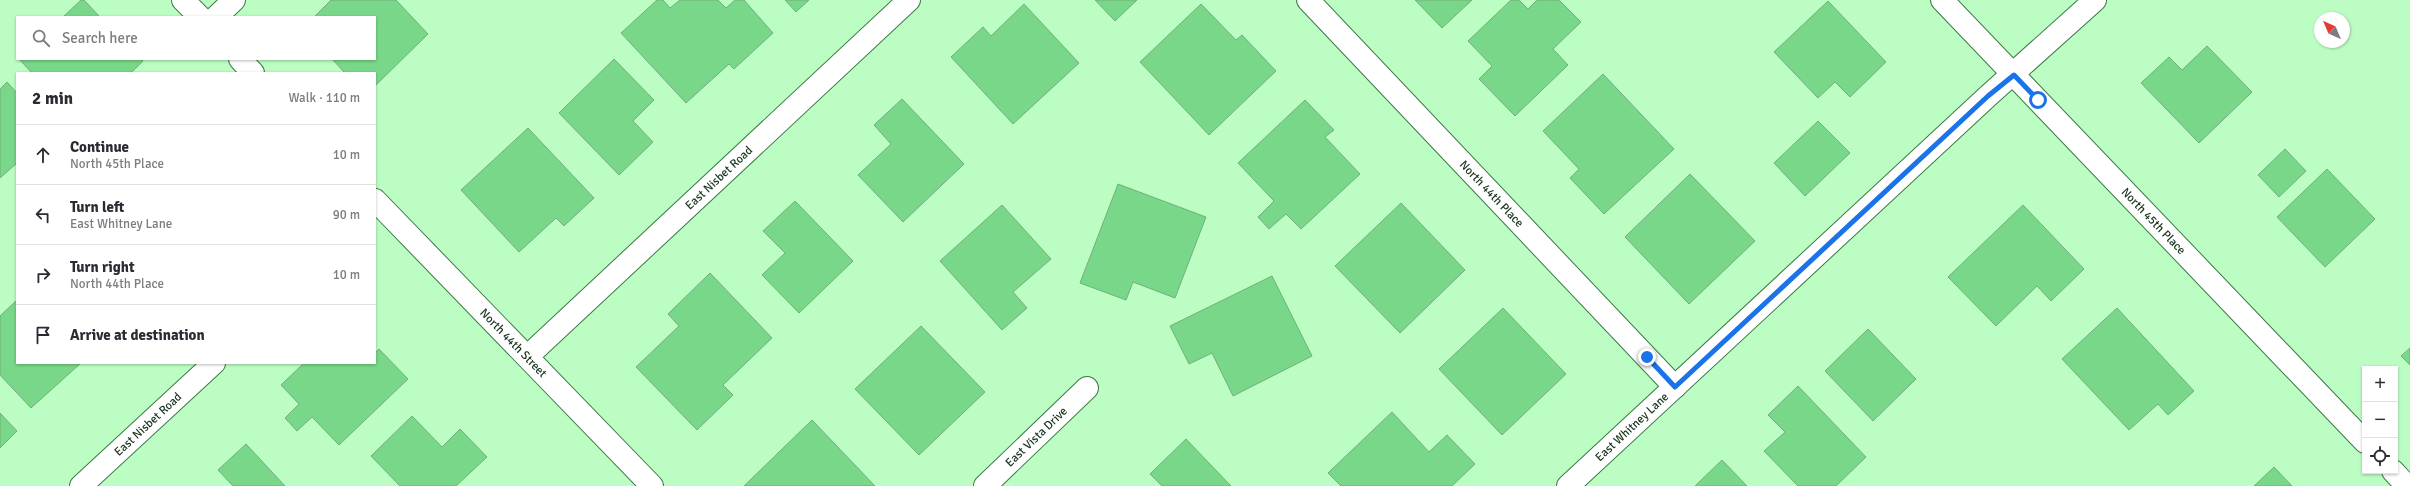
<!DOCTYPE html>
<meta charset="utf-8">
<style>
:root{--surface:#fff;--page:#f7f7f7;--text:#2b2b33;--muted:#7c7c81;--line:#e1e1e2}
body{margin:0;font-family:Signika,sans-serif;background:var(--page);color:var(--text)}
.controls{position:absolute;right:12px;bottom:12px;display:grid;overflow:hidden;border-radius:0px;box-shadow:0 1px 3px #0004}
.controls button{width:36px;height:36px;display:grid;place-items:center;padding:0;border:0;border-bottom:1px solid var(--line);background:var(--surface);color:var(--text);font:20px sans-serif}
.compass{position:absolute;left:2314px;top:12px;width:36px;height:36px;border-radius:50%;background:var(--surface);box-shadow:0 1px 3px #0004;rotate:316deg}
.stop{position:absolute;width:12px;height:12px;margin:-9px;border:3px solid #1a73e8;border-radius:50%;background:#fff}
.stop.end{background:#1a73e8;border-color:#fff;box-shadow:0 1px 4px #0008}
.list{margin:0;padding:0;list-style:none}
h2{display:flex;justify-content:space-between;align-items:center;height:52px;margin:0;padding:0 16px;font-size:17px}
h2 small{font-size:13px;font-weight:400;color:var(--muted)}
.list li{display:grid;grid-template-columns:26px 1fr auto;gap:12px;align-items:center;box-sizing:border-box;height:60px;padding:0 16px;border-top:1px solid var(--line)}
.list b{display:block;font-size:15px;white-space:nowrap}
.list p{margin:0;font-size:13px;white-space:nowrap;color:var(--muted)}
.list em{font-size:13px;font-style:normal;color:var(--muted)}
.icon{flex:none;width:22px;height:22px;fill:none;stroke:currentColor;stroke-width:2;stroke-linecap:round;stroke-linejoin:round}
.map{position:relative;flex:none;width:2410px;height:486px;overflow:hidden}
.search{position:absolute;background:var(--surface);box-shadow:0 1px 3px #0004;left:16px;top:16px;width:360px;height:44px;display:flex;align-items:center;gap:10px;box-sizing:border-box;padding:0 14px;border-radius:0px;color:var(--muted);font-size:15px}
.panel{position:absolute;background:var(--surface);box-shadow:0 1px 3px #0004;left:16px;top:72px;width:360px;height:292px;border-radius:0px}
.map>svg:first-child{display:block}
.building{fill:#78d788;stroke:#71b07a}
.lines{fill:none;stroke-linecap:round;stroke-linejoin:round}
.minor-casing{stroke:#3d7a48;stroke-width:24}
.tertiary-casing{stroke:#3d7a48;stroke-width:24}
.minor{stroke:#fff;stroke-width:22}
.tertiary{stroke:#fff;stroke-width:22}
.route{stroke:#1a73e8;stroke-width:5}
.labels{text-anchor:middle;stroke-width:3.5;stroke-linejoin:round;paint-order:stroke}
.street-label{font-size:12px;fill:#19331d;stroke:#bbfdc3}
</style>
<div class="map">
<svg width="2410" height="486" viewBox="0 0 2410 486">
<rect width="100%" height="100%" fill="#bbfdc3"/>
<g class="building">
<polygon points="81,0 84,0 100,17 63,17"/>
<polygon points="331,0 396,0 428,34 375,86 375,73 345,73 332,59 375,59 375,17 314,17"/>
<polygon points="657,0 663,0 670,8 680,0 718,0 726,8 735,0 744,0 773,33 734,69 729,64 686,103 621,33"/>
<polygon points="785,0 809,0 796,12"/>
<polygon points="1095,0 1137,0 1115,21"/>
<polygon points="1415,0 1472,0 1442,28"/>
<polygon points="1511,0 1519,0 1528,9 1537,0 1559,0 1581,22 1553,49 1568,65 1515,116 1479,79 1492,66 1468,41"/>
<polygon points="1828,1 1886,62 1850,97 1835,82 1818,98 1774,52"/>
<polygon points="1024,4 1079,63 1013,124 951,57 983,27 991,36"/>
<polygon points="1201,4 1236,40 1242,35 1276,71 1209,135 1140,62"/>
<polygon points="2207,46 2252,92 2199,143 2141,83 2169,57 2182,70"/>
<polygon points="19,59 141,59 143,61 131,73 32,73"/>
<polygon points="614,59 654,100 633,121 653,142 619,175 559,113"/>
<polygon points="1603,74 1674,149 1604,214 1570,178 1579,169 1543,131"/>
<polygon points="7,82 17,93 17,163 0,178 0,89"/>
<polygon points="902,99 964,164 903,222 858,175 891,144 874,125"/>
<polygon points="1305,100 1334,130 1325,137 1360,174 1301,229 1286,214 1269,229 1258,217 1274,201 1238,163"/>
<polygon points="1818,121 1850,153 1805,196 1774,163"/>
<polygon points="528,128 594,198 564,226 556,218 519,252 461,190"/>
<polygon points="2285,149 2306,171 2279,197 2258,175"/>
<polygon points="2327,169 2375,219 2325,267 2277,217"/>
<polygon points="1690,174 1755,241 1689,304 1625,237"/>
<polygon points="1118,184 1206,217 1175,298 1133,282 1126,300 1080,283"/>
<polygon points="795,201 853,261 799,313 762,275 785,253 763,231"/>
<polygon points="1401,203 1465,270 1400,333 1335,266"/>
<polygon points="1002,205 1051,259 1013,292 1027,308 1002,330 940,261"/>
<polygon points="2023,205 2084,269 2051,301 2037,286 1996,326 1948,277"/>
<polygon points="710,273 772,338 723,385 733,395 697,430 636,367 679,326 668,314"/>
<polygon points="1272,276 1312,356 1233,396 1212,353 1189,364 1170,326"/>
<polygon points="17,300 17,363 81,363 31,408 0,375 0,316"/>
<polygon points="1503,308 1566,374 1502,435 1439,369"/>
<polygon points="2117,308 2194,391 2168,415 2158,404 2129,430 2062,359"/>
<polygon points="921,326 985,392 919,455 855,389"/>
<polygon points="1868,329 1916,379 1873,421 1825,371"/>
<polygon points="2410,348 2410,365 2401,356"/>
<polygon points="379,349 408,379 339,445 312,417 297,431 285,418 299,404 281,385 304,363 375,363 375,353"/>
<polygon points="1798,386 1866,457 1836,486 1798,486 1764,451 1785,432 1768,415"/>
<polygon points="1392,412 1429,452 1447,435 1475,464 1452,486 1341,486 1328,473"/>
<polygon points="0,413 17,431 0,448"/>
<polygon points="412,416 442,447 460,429 487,457 456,486 400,486 371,456"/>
<polygon points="812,420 875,486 744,486"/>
<polygon points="1186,439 1231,486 1162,486 1150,474"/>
<polygon points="246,444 285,486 233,486 218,470"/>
<polygon points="1722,460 1747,486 1695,486"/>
<polygon points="2274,467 2292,486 2254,486"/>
</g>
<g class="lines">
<g class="minor-casing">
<g id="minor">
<path id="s1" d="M1308 0 1675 387"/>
<path id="s2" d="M1942 0 2365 442"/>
<polyline points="216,17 234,0"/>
<path id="s3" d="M528 356 909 0"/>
<polyline points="2393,471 2407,486"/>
<path id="s4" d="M81 486 214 363"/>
<path id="s5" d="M985 486 1087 388"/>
<path id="s6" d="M1568 486 1988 96 2095 0"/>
</g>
</g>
<g class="tertiary-casing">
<g id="tertiary">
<polyline points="183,0 200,17"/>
<polyline points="240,59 253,73"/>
<path id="s7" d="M375 200 652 486"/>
</g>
</g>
<use href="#minor" class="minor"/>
<use href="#tertiary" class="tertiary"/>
</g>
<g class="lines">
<polyline class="route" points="1647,357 1675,387 1988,96 2014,75 2038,100"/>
</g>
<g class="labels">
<g class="street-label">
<text dy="4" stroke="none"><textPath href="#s3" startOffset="261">East Nisbet Road</textPath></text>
<text dy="4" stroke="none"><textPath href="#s1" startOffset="267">North 44th Place</textPath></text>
<text dy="4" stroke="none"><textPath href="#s2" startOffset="306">North 45th Place</textPath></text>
<text dy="4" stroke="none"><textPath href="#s7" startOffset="199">North 44th Street</textPath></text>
<text dy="4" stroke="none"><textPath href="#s4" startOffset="91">East Nisbet Road</textPath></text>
<text dy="4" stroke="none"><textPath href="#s6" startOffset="87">East Whitney Lane</textPath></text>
<text dy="4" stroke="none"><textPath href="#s5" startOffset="71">East Vista Drive</textPath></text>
</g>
</g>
</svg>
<div class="controls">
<button>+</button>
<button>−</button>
<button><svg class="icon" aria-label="locate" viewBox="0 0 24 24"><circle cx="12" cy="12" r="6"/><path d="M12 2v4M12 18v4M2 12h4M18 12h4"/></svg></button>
</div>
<svg class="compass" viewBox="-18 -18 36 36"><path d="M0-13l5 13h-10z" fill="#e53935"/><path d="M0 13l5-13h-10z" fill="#7c7c81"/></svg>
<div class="stop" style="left:2038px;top:100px"></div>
<div class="stop end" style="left:1647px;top:357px"></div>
<div class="search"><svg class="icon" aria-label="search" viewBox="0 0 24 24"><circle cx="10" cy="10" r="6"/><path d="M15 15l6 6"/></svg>Search here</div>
<section class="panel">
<h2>2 min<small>Walk · 110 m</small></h2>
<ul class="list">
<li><svg class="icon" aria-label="ahead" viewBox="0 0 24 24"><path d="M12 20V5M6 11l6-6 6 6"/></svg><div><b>Continue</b><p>North 45th Place</p></div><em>10 m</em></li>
<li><svg class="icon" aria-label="left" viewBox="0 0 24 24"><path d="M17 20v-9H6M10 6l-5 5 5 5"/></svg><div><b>Turn left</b><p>East Whitney Lane</p></div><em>90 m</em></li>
<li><svg class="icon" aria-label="right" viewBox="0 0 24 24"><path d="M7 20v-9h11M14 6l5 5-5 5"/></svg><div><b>Turn right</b><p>North 44th Place</p></div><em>10 m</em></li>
<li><svg class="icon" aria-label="arrive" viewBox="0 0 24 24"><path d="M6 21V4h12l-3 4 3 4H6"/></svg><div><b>Arrive at destination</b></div></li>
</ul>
</section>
</div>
